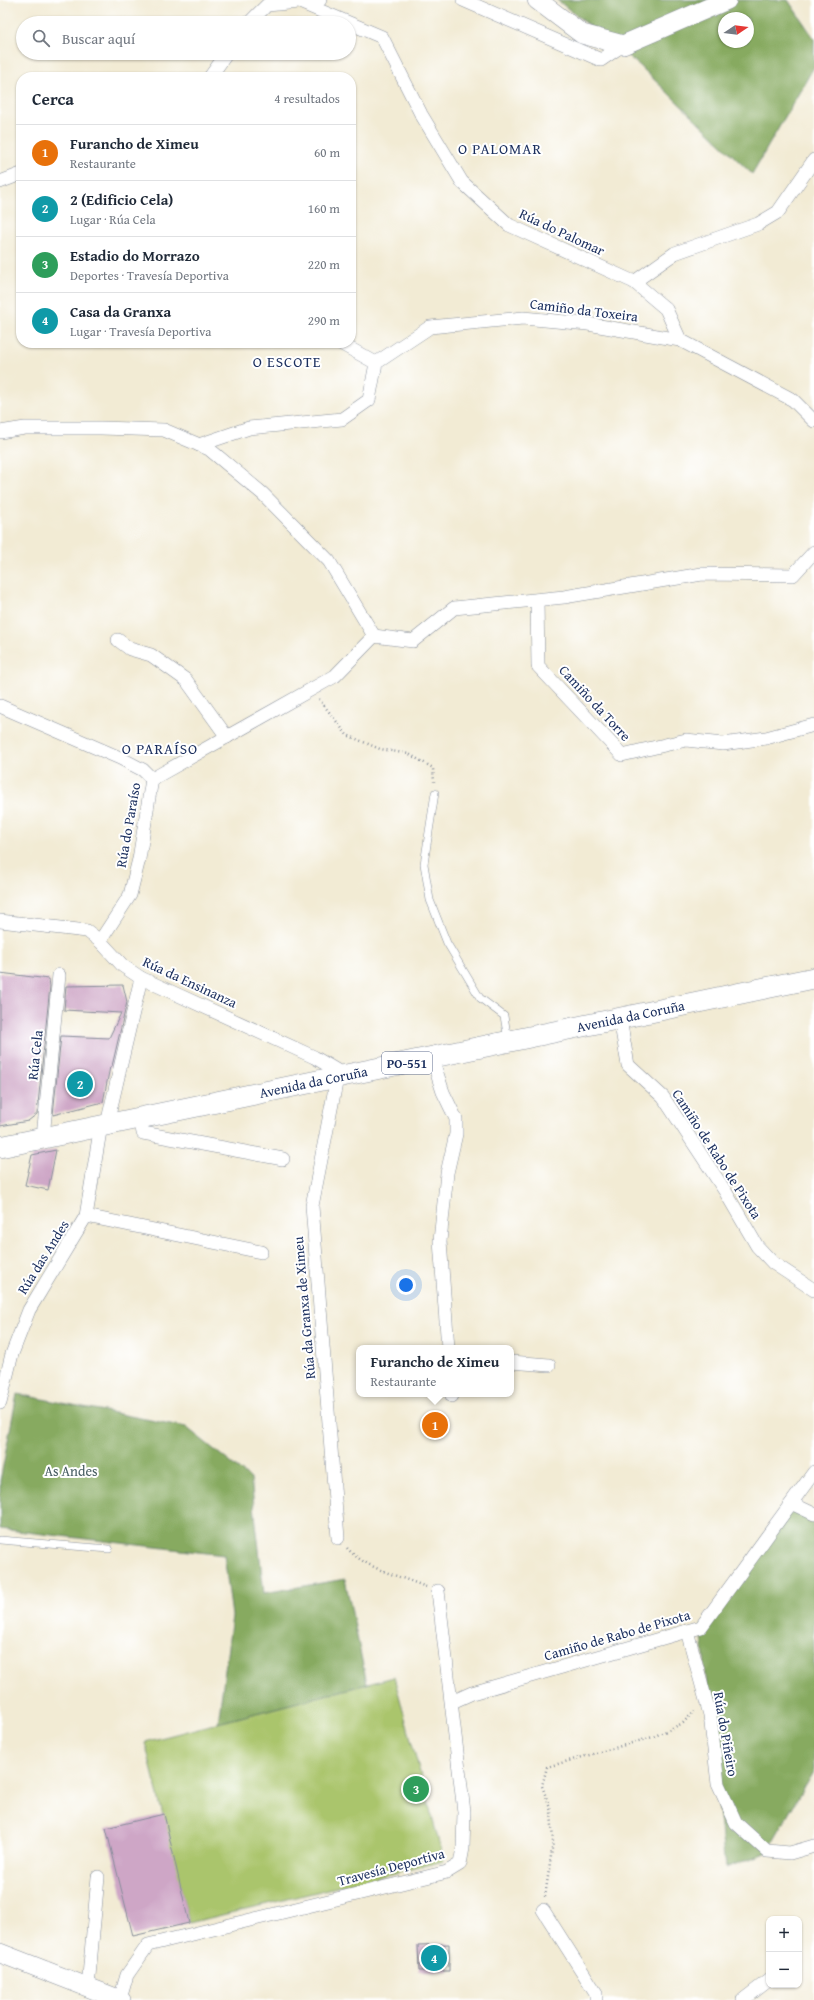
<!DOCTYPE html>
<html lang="es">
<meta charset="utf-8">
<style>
:root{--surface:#fff;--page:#f2f2f3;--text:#1f2937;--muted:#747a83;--line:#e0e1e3;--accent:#d93025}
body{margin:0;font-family:"Gentium Book Plus",serif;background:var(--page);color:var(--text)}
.controls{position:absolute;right:12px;bottom:12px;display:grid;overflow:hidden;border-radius:8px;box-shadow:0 1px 3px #0004}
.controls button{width:36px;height:36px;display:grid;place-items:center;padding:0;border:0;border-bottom:1px solid var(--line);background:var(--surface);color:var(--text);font:20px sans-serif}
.compass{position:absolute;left:718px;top:12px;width:36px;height:36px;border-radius:50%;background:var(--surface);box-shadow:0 1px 3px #0004;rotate:77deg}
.you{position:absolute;left:406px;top:1285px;width:14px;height:14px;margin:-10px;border:3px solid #fff;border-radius:50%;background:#1a73e8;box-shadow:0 0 0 6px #1a73e833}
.badge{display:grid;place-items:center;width:26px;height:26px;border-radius:50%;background:var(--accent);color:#fff;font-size:13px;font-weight:700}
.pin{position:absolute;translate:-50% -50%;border:2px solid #fff;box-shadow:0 1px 4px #0006}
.popup{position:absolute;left:356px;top:1345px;width:158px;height:52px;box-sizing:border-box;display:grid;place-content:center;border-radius:8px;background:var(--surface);filter:drop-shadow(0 1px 3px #0005);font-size:13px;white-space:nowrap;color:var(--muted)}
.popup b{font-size:15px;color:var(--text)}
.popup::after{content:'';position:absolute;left:50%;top:100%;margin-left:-8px;border:8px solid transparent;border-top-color:var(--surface)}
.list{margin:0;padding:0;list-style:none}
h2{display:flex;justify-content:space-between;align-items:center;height:52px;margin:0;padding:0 16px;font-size:17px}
h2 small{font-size:13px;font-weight:400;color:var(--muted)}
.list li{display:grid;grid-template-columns:26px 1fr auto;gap:12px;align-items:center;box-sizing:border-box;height:56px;padding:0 16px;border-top:1px solid var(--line)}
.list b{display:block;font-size:15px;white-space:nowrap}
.list p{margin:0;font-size:13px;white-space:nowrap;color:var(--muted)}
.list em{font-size:13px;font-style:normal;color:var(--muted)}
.icon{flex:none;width:22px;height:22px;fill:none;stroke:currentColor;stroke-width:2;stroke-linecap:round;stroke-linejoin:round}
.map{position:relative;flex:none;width:814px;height:2000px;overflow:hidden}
.search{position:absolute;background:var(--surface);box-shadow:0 1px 3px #0004;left:16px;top:16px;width:340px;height:44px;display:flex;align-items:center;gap:10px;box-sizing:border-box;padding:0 14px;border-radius:22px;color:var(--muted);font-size:15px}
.panel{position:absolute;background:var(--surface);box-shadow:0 1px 3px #0004;left:16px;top:72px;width:340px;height:276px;border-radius:16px}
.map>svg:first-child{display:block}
.green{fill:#aac56c;stroke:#627a65}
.forest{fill:#87aa60;stroke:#516c5f;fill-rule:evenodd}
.building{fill:#cea6c6}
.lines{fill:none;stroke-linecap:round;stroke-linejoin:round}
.lane-casing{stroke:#868d99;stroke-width:8}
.street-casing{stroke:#868d99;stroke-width:14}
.secondary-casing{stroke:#868d99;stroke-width:20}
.primary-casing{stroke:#868d99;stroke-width:22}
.path{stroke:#868d99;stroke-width:2.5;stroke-dasharray:1 3;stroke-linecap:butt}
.lane{stroke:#fff;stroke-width:7}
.street{stroke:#fff;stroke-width:13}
.secondary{stroke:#fff;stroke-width:19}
.primary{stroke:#fff;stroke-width:21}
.labels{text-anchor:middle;stroke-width:4;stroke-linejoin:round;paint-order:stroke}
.shield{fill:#fff;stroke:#5f6d8e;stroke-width:1}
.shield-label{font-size:13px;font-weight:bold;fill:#1b2f5e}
.street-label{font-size:14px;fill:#1b2f5e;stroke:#fff}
.park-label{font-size:14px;fill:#465c62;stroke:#fff}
.neighbourhood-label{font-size:15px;letter-spacing:1px;fill:#1b2f5e;stroke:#fff}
</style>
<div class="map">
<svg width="814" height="2000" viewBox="0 0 814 2000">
<rect width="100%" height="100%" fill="#fff"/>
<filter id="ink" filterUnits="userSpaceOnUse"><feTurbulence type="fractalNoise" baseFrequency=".025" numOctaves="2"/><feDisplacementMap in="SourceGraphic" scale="8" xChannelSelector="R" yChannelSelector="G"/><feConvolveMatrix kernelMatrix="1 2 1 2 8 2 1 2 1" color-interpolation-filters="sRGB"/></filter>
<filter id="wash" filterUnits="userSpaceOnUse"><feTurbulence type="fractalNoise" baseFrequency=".012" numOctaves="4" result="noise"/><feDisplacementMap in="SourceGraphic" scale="16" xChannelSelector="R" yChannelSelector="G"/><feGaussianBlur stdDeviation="0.9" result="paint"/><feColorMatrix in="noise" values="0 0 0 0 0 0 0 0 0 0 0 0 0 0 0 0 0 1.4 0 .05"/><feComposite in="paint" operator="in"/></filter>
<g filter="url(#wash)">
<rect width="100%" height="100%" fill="#f2ebd4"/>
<polygon class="green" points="394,1677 444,1861 189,1923 145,1742"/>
<g class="forest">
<path d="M557 0H788L814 38V67L752 174 639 65ZM724 18H748V42H724Z"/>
<polygon points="17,1394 186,1427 251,1479 264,1593 345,1579 367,1684 218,1723 232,1616 224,1555 0,1529 0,1481"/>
<polygon points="793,1504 814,1514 814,1770 766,1853 725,1868 701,1627"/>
</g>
<g id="blocks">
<g class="building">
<polygon points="0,973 49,979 50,986 37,1114 28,1121 0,1126"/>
<polygon points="123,985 127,1002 112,1066 110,1067 103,1102 53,1115 61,1036 109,1038 121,1013 64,1010 66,986"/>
<polygon points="56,1150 48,1190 25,1185 32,1155"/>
<polygon points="164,1814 189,1923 133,1936 106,1828"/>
<polygon points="449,1944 449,1971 419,1971 418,1945"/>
</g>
</g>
</g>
<g filter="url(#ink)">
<use href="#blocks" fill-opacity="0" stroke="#868d99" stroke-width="1"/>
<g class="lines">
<g class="lane-casing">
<g id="lane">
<polyline points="435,793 424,864 430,900 447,943 480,998 504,1016 508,1040"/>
<polyline points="0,1540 109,1549"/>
</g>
</g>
<g class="street-casing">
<g id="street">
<polyline points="463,0 601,60 623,45"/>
<polyline points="302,3 382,37 421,114 462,182 509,225 634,282 666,309 680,340"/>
<polyline points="249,23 267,5 320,0"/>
<polyline points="210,77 227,53"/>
<polyline points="0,182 21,174"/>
<polyline points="634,282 675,253 758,224 778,212 814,160"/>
<polyline points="340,343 376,363"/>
<polyline points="0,432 25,428 101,428 164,430 209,449 263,494 329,561 374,636"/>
<polyline points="199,445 249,428 342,419 369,400 376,363 430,327 523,318 588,324 680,340 793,400 814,421"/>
<polyline points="537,600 538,666 622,755 686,740 723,744 766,738 814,725"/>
<polyline points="118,640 130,649 151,655 186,680 227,737"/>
<polyline points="0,706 120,758 143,770 152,779"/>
<polyline points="152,779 335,676 374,636 413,641 454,608 564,597 702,574 793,575 814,552"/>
<polyline points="0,921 87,931 100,941 123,966 141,978 314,1057 346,1076"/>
<polyline points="100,941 130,895 139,859 152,779"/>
<polyline points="620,1019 628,1065 663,1097 725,1191 757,1246 773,1263 814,1290"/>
<polyline points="432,1058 443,1092 456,1119 456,1134 447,1173 440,1241 448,1348"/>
<polyline points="337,1078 312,1206 338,1538"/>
<polyline points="140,1118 143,1133 283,1159"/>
<polyline points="107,1124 141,978"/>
<polyline points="43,1137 59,975"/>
<polyline points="86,1216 261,1252"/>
<polyline points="511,1362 549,1365"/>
<polyline points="452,1394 452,1396"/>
<polyline points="0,1403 12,1354 29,1310 86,1216 101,1125"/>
<polyline points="793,1504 814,1514"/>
<polyline points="687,1631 710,1715 718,1784 736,1823 767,1851 790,1853 814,1846"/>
<polyline points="452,1702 472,1693 701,1627 814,1472"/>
<polyline points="543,1910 596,1993 596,2000"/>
<polyline points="88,1987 98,1877"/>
<polyline points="120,1999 127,1975 148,1945 447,1872 460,1864 463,1848 464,1812 438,1591"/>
<polyline points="743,2000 769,1980"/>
</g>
</g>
<g class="secondary-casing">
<g id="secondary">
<polyline points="537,0 582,34 623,45 727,0"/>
<polyline points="0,1953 121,2000"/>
</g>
</g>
<g class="primary-casing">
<g id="primary">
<path id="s1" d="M0 1147 814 978"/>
</g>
</g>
<g class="path">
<polyline points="319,699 347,735 380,749 409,754 433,768 434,782"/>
<path d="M347 1548C365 1569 401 1576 426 1587"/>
<polyline points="545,1897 553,1842 551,1811 542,1786 547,1767 653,1737 683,1723 694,1711"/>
</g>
<use href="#lane" class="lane"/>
<use href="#street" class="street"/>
<use href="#secondary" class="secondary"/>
<use href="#primary" class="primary"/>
</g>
</g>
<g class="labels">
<rect class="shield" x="382" y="1052" width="50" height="22" rx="3"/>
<g class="shield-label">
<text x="407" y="1068">PO-551</text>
</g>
<g class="street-label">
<text transform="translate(562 232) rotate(25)" y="5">Rúa do Palomar</text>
<text transform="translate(584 310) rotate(7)" y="5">Camiño da Toxeira</text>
<text transform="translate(595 703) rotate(47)" y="5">Camiño da Torre</text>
<text transform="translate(128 825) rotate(-80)" y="5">Rúa do Paraíso</text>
<text transform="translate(190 982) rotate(25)" y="5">Rúa da Ensinanza</text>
<text dy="5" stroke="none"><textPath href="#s1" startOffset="644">Avenida da Coruña</textPath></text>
<text transform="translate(35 1055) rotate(-84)" y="5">Rúa Cela</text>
<text dy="5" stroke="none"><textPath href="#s1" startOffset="320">Avenida da Coruña</textPath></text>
<text transform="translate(717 1154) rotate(57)" y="5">Camiño de Rabo de Pixota</text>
<text transform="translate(43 1257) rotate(-58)" y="5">Rúa das Andes</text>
<text transform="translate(304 1308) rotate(-95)" y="5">Rúa da Granxa de Ximeu</text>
<text transform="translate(617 1635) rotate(-16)" y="5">Camiño de Rabo de Pixota</text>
<text transform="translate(726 1734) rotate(80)" y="5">Rúa do Piñeiro</text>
<text transform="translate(391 1867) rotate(-15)" y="5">Travesía Deportiva</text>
</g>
<g class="park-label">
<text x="71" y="1476">As Andes</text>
</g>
<g class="neighbourhood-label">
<text x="500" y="154">O PALOMAR</text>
<text x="287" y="367">O ESCOTE</text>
<text x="160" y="754">O PARAÍSO</text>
</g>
</g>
</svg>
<div class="controls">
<button>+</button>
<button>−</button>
</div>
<svg class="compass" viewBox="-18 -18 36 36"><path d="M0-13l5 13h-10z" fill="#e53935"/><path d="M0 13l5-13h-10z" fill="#747a83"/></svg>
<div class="you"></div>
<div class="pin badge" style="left:435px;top:1425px;background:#e8710a">1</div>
<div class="popup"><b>Furancho de Ximeu</b>Restaurante</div>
<div class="pin badge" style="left:80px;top:1084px;background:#0f9aa8">2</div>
<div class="pin badge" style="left:416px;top:1789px;background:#2e9e5b">3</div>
<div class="pin badge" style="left:434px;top:1958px;background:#0f9aa8">4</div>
<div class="search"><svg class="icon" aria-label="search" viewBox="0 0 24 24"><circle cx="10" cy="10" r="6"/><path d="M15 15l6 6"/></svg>Buscar aquí</div>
<section class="panel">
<h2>Cerca<small>4 resultados</small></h2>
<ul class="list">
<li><span class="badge" style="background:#e8710a">1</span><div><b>Furancho de Ximeu</b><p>Restaurante</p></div><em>60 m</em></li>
<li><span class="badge" style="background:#0f9aa8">2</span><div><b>2 (Edificio Cela)</b><p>Lugar · Rúa Cela</p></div><em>160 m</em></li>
<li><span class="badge" style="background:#2e9e5b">3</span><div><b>Estadio do Morrazo</b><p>Deportes · Travesía Deportiva</p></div><em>220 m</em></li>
<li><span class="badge" style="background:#0f9aa8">4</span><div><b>Casa da Granxa</b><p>Lugar · Travesía Deportiva</p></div><em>290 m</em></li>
</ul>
</section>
</div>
